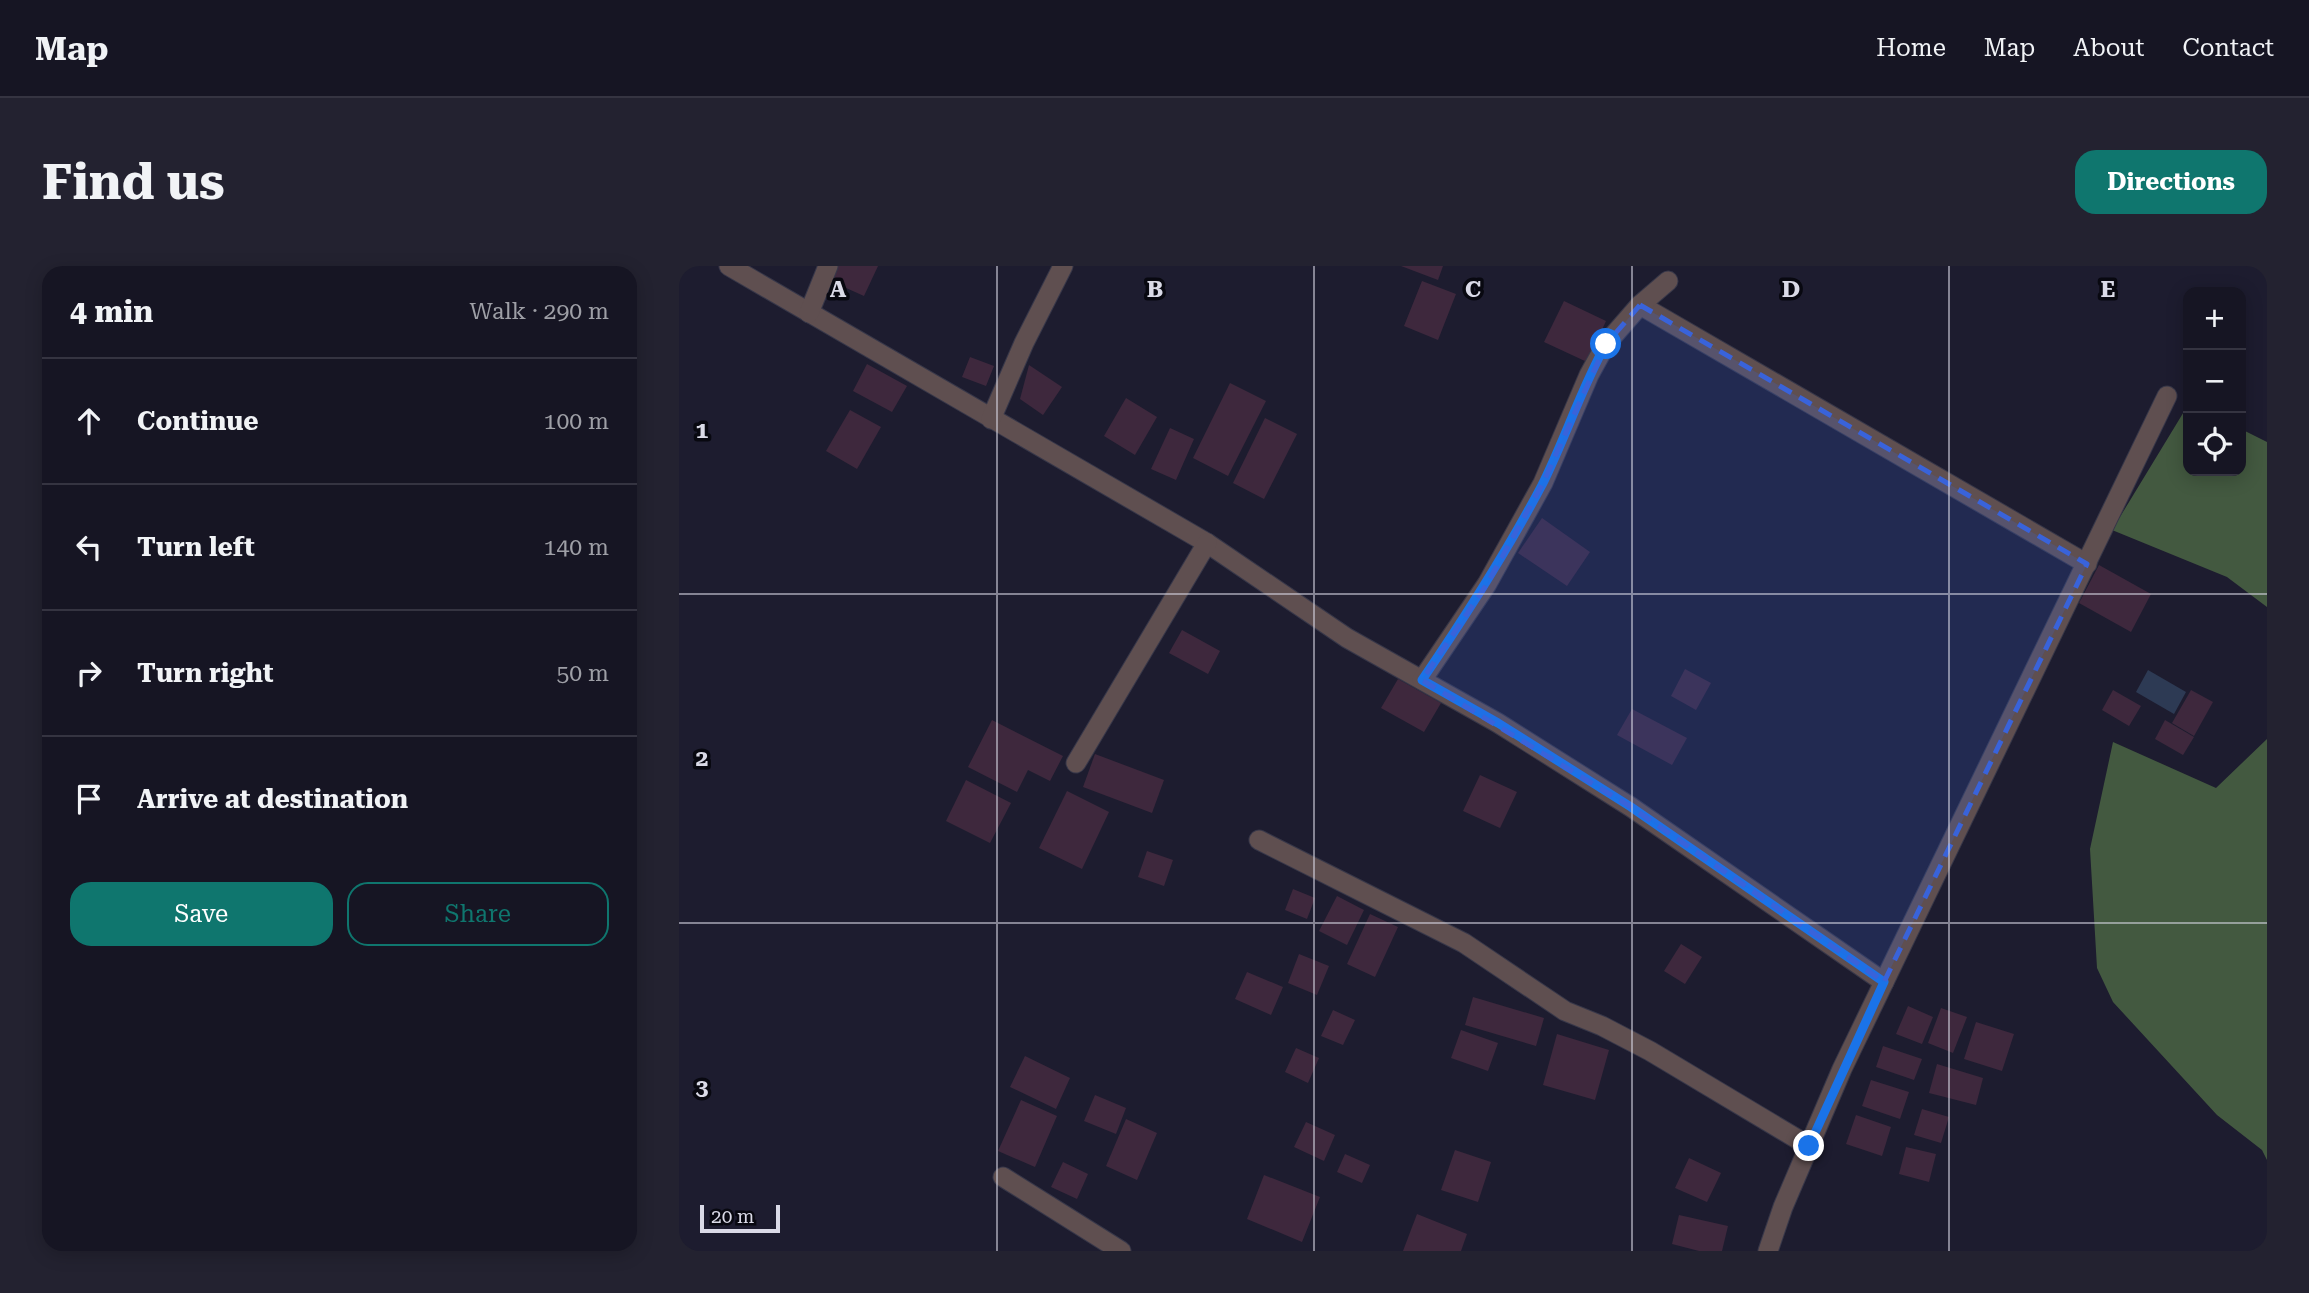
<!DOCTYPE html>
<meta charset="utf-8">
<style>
:root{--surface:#161523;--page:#232230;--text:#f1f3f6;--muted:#9e9fa6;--line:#353441;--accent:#0f766e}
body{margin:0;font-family:"Roboto Serif",serif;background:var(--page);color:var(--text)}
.controls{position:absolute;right:21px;top:21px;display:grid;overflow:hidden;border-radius:14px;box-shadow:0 4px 18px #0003}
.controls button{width:63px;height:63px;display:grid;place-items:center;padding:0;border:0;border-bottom:2px solid var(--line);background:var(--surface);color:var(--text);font:35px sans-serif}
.scale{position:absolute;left:21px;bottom:18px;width:80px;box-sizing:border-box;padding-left:7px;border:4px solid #dadae7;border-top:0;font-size:19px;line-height:24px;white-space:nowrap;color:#dadae7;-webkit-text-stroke:5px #080810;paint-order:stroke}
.stop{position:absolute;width:21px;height:21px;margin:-16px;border:5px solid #1a73e8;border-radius:50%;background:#fff}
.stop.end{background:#1a73e8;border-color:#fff;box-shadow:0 2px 7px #0008}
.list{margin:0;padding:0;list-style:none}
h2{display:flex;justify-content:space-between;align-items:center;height:91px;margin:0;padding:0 28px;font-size:30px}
h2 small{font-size:23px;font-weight:400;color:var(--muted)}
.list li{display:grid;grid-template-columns:46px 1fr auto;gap:21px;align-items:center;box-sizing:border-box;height:126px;padding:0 28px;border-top:2px solid var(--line)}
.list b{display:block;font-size:26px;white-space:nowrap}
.list em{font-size:23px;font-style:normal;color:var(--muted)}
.actions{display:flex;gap:14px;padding:21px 28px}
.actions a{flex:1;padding:16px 0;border:2px solid var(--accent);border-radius:21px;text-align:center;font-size:24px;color:var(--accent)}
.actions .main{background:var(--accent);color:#fff}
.icon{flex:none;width:38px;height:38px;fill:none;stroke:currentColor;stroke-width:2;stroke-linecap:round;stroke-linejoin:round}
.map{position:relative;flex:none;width:1588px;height:985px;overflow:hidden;border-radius:21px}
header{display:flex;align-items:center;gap:42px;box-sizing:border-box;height:98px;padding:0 35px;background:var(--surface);border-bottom:2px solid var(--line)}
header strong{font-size:33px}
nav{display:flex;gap:38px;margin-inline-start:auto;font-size:24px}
.intro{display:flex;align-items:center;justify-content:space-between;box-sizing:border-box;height:168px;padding:0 42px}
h1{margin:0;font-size:49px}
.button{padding:18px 32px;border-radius:21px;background:var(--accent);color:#fff;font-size:24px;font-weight:700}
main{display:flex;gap:42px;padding:0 42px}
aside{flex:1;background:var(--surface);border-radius:21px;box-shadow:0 4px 18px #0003}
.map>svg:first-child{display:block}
.forest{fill:#435940}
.water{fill:#2d3a54}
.building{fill:#3e283d}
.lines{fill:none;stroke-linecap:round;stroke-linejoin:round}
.minor-casing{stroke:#373749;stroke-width:21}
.minor{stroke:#5f4f50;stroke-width:19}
.route{stroke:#1a73e8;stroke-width:9}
.marked{fill:#3963da;fill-opacity:0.2;stroke:#3963da;stroke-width:5;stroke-dasharray:14 9;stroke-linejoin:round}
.grid{fill:none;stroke:#dadae7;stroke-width:2;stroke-opacity:0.55}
.grid-label{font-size:23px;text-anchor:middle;font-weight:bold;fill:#dadae7;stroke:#080810;stroke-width:7;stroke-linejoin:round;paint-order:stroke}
</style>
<header>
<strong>Map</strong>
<nav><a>Home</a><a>Map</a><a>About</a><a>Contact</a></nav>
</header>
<div class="intro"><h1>Find us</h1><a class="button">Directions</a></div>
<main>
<aside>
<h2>4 min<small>Walk · 290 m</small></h2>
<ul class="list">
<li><svg class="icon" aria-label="ahead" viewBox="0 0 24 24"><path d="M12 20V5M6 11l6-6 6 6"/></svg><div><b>Continue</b></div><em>100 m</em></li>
<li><svg class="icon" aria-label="left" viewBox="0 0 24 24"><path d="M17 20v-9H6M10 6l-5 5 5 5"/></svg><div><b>Turn left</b></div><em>140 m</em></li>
<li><svg class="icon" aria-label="right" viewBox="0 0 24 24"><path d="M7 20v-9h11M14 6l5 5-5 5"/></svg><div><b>Turn right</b></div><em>50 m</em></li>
<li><svg class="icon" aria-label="arrive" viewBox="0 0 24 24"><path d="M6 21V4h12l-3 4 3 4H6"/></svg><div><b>Arrive at destination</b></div></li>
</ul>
<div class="actions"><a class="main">Save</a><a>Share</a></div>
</aside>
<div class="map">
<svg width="1588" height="985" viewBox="0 0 1588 985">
<rect width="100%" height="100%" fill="#1d1c2f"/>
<g class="forest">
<polygon points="1509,139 1509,205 1562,205 1562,163 1588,176 1588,341 1548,311 1433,264"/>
<polygon points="1588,473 1588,894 1583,884 1538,849 1434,736 1418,702 1411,583 1434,476 1537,522"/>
</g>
<polygon class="water" points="1469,404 1507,426 1495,448 1457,426"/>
<g class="building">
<polygon points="154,0 199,0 185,30 147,13"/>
<polygon points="722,0 764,0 759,14"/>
<polygon points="743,15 777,28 759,74 725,60"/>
<polygon points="885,35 927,55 908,96 865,76"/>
<polygon points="291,91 315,100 307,120 283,111"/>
<polygon points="188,98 228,120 213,146 174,125"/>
<polygon points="350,99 383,121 364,149 341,133"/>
<polygon points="551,117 587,135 549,210 514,192"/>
<polygon points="447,132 478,151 456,189 425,170"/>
<polygon points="171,144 202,161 178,203 147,185"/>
<polygon points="586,152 618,168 585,233 554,217"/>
<polygon points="491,162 515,173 497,214 472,203"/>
<polygon points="863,252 911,286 888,320 839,287"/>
<polygon points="1420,299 1472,328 1452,366 1400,337"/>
<polygon points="503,364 541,385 529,408 490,387"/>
<polygon points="1006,403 1032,417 1017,444 992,430"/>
<polygon points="719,413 762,437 745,466 702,442"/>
<polygon points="1434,424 1462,440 1450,460 1423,444"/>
<polygon points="1512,424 1534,436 1515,470 1493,457"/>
<polygon points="953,443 1008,472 993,499 938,469"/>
<polygon points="313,454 384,490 371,515 349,504 338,526 289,501"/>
<polygon points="1486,454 1515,471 1504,489 1476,473"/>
<polygon points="416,488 485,514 473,547 404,521"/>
<polygon points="801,509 838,526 821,562 784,545"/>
<polygon points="287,514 332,537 311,577 267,555"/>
<polygon points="388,525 430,546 403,603 360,582"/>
<polygon points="468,585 494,594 485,620 459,611"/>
<polygon points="614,623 636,632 628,653 606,644"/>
<polygon points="658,630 685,644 668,679 640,665"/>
<polygon points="691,648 719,661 696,711 668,698"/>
<polygon points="1002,678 1023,691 1006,718 985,705"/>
<polygon points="620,688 650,700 638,729 609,717"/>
<polygon points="568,706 604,721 592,749 556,733"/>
<polygon points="794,731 865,752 857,780 786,759"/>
<polygon points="1229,740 1254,751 1243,778 1217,768"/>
<polygon points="1262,742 1288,751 1274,787 1249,777"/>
<polygon points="654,744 676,754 664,779 642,770"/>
<polygon points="1297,756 1335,768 1323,805 1285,793"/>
<polygon points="782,764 819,777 809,805 772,792"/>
<polygon points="878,768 930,784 916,834 864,819"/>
<polygon points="1204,780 1243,793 1235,814 1197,801"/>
<polygon points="617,782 640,792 629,817 606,806"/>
<polygon points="346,790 391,812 377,843 331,821"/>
<polygon points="1258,798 1304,812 1297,839 1250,827"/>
<polygon points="1192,814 1230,826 1221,853 1183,840"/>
<polygon points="416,829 447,842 437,868 405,855"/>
<polygon points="342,834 378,850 356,901 319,885"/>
<polygon points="1243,843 1270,851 1262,877 1235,869"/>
<polygon points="1177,849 1212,861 1203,890 1167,878"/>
<polygon points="447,853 478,867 458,914 427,900"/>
<polygon points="627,856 656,869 645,895 615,881"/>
<polygon points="1227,881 1257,888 1250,916 1220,908"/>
<polygon points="776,884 812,896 799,936 762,924"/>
<polygon points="666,888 691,899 683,917 658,906"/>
<polygon points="1010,892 1042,907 1028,936 996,922"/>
<polygon points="384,896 409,908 398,933 372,921"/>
<polygon points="585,909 641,931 623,976 568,953"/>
<polygon points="738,948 788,968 782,985 724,985"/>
<polygon points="1000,949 1049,960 1043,985 1020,985 993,978"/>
</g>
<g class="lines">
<g class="minor-casing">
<g id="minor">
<polyline points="50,0 528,277 668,372 819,457 952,541 1205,716"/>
<polyline points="961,39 1408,298"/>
<polyline points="130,47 149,0"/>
<polyline points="312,153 345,77 384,0"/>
<polyline points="743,414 808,318 864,217 910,109 927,78 961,39 989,15"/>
<polyline points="397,497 528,277"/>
<polyline points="580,574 785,677 886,745 923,760 971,785 1130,880"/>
<polyline points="324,911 442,985"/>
<polyline points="1089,985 1104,941 1163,803 1488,130"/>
</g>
</g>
<use href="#minor" class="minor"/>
</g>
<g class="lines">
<path class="route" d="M927 78C902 123 886 173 863 219 827 287 786 351 743 414L819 457 952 541 1205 716 1130 880"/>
</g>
<path class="marked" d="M961 39 1408 298 1205 716 952 541 743 414 808 318 864 217 927 78Z"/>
<path class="grid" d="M318 0V985M635 0V985M953 0V985M1270 0V985M0 328H1588M0 657H1588"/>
<g class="grid-label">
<text x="159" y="31">A</text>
<text x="476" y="31">B</text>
<text x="794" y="31">C</text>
<text x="1112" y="31">D</text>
<text x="1429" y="31">E</text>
<text x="23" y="172">1</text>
<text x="23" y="500">2</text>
<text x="23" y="829">3</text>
</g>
</svg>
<div class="controls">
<button>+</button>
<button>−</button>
<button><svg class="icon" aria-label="locate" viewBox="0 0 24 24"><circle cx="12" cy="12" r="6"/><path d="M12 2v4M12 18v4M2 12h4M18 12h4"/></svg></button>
</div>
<div class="scale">20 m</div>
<div class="stop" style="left:927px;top:78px"></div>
<div class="stop end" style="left:1130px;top:880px"></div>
</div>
</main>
